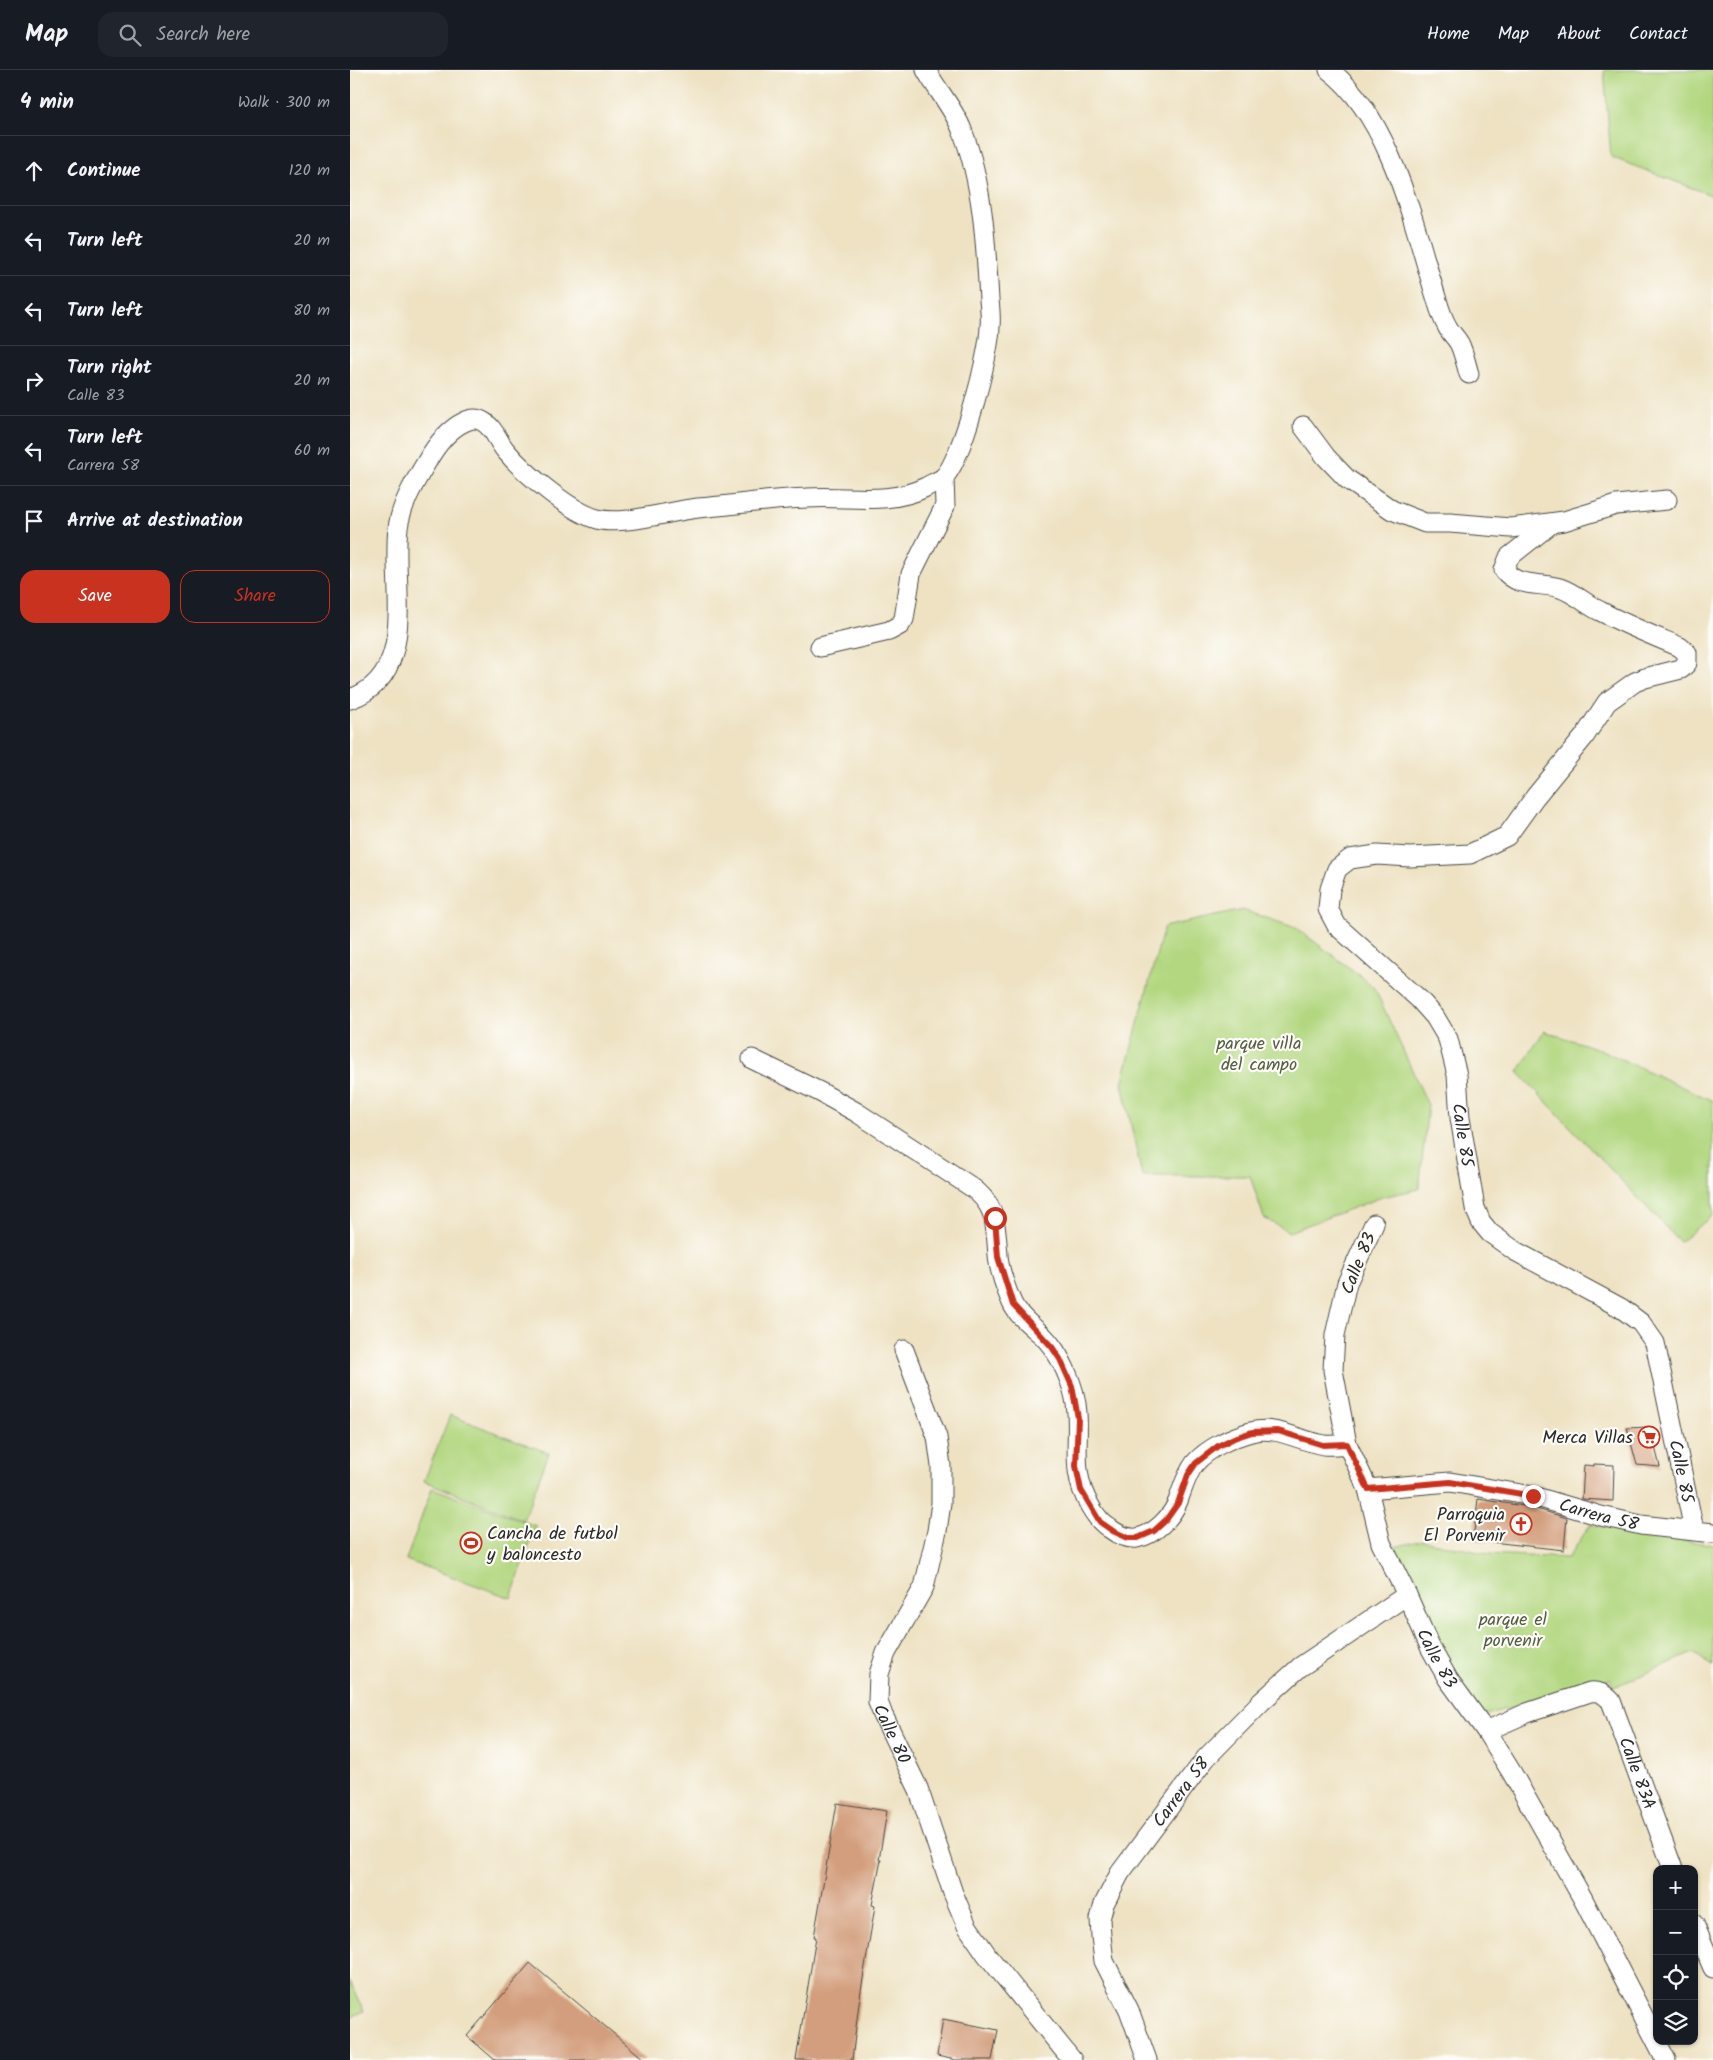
<!DOCTYPE html>
<meta charset="utf-8">
<style>
:root{--surface:#171b24;--page:#20242c;--text:#f1f3f6;--muted:#9ea1a6;--line:#363941;--accent:#c8321e}
body{margin:0;font-family:Kalam,sans-serif;background:var(--page);color:var(--text)}
.controls{position:absolute;right:15px;bottom:15px;display:grid;overflow:hidden;border-radius:10px;box-shadow:0 1px 4px #0004}
.controls button{width:45px;height:45px;display:grid;place-items:center;padding:0;border:0;border-bottom:1px solid var(--line);background:var(--surface);color:var(--text);font:25px sans-serif}
.stop{position:absolute;width:15px;height:15px;margin:-11px;border:4px solid #c8321e;border-radius:50%;background:#fff}
.stop.end{background:#c8321e;border-color:#fff;box-shadow:0 1px 5px #0008}
.list{margin:0;padding:0;list-style:none}
h2{display:flex;justify-content:space-between;align-items:center;height:65px;margin:0;padding:0 20px;font-size:21px}
h2 small{font-size:16px;font-weight:400;color:var(--muted)}
.list li{display:grid;grid-template-columns:32px 1fr auto;gap:15px;align-items:center;box-sizing:border-box;height:70px;padding:0 20px;border-top:1px solid var(--line)}
.list b{display:block;font-size:19px;white-space:nowrap}
.list p{margin:0;font-size:16px;white-space:nowrap;color:var(--muted)}
.list em{font-size:16px;font-style:normal;color:var(--muted)}
.actions{display:flex;gap:10px;padding:15px 20px}
.actions a{flex:1;padding:11px 0;border:1px solid var(--accent);border-radius:15px;text-align:center;font-size:18px;color:var(--accent)}
.actions .main{background:var(--accent);color:#fff}
.icon{flex:none;width:28px;height:28px;fill:none;stroke:currentColor;stroke-width:2;stroke-linecap:round;stroke-linejoin:round}
.map{position:relative;flex:none;width:1363px;height:1990px;overflow:hidden}
header{display:flex;align-items:center;gap:30px;box-sizing:border-box;height:70px;padding:0 25px;background:var(--surface);border-bottom:1px solid var(--line)}
header strong{font-size:24px}
nav{display:flex;gap:28px;margin-inline-start:auto;font-size:18px}
.search{width:350px;height:45px;background:var(--page);display:flex;align-items:center;gap:12px;box-sizing:border-box;padding:0 18px;border-radius:15px;color:var(--muted);font-size:19px}
main{display:flex}
aside{flex:1;background:var(--surface)}
.map>svg:first-child{display:block}
.green{fill:#b2d780;stroke:#6e8156}
.building{fill:#d39e7d}
.lines{fill:none;stroke-linecap:round;stroke-linejoin:round}
.minor-casing{stroke:#484642;stroke-width:21}
.minor{stroke:#fff;stroke-width:19}
.route{stroke:#c8321e;stroke-width:6}
.labels{text-anchor:middle;stroke-width:4.5;stroke-linejoin:round;paint-order:stroke}
.park-label{font-size:18px;fill:#545f44;stroke:#fdfcf7}
.street-label{font-size:18px;fill:#2b2b2b;stroke:#fdfcf7}
.poi-label{font-size:18px;fill:#2b2b2b;stroke:#fdfcf7;text-anchor:end}
</style>
<header>
<strong>Map</strong>
<div class="search"><svg class="icon" aria-label="search" viewBox="0 0 24 24"><circle cx="10" cy="10" r="6"/><path d="M15 15l6 6"/></svg>Search here</div>
<nav><a>Home</a><a>Map</a><a>About</a><a>Contact</a></nav>
</header>
<main>
<aside>
<h2>4 min<small>Walk · 300 m</small></h2>
<ul class="list">
<li><svg class="icon" aria-label="ahead" viewBox="0 0 24 24"><path d="M12 20V5M6 11l6-6 6 6"/></svg><div><b>Continue</b></div><em>120 m</em></li>
<li><svg class="icon" aria-label="left" viewBox="0 0 24 24"><path d="M17 20v-9H6M10 6l-5 5 5 5"/></svg><div><b>Turn left</b></div><em>20 m</em></li>
<li><svg class="icon" aria-label="left" viewBox="0 0 24 24"><path d="M17 20v-9H6M10 6l-5 5 5 5"/></svg><div><b>Turn left</b></div><em>80 m</em></li>
<li><svg class="icon" aria-label="right" viewBox="0 0 24 24"><path d="M7 20v-9h11M14 6l5 5-5 5"/></svg><div><b>Turn right</b><p>Calle 83</p></div><em>20 m</em></li>
<li><svg class="icon" aria-label="left" viewBox="0 0 24 24"><path d="M17 20v-9H6M10 6l-5 5 5 5"/></svg><div><b>Turn left</b><p>Carrera 58</p></div><em>60 m</em></li>
<li><svg class="icon" aria-label="arrive" viewBox="0 0 24 24"><path d="M6 21V4h12l-3 4 3 4H6"/></svg><div><b>Arrive at destination</b></div></li>
</ul>
<div class="actions"><a class="main">Save</a><a>Share</a></div>
</aside>
<div class="map">
<svg width="1363" height="1990" viewBox="0 0 1363 1990">
<rect width="100%" height="100%" fill="#fdfcf7"/>
<filter id="ink" filterUnits="userSpaceOnUse"><feTurbulence type="fractalNoise" baseFrequency=".02" numOctaves="2"/><feDisplacementMap in="SourceGraphic" scale="10" xChannelSelector="R" yChannelSelector="G"/><feConvolveMatrix kernelMatrix="1 2 1 2 8 2 1 2 1" color-interpolation-filters="sRGB"/></filter>
<filter id="wash" filterUnits="userSpaceOnUse"><feTurbulence type="fractalNoise" baseFrequency=".0096" numOctaves="4" result="noise"/><feDisplacementMap in="SourceGraphic" scale="20" xChannelSelector="R" yChannelSelector="G"/><feGaussianBlur stdDeviation="1.12" result="paint"/><feColorMatrix in="noise" values="0 0 0 0 0 0 0 0 0 0 0 0 0 0 0 0 0 1.4 0 .05"/><feComposite in="paint" operator="in"/></filter>
<g filter="url(#wash)">
<rect width="100%" height="100%" fill="#eee2c3"/>
<g class="green">
<polygon points="1254,0 1363,0 1363,126 1261,87"/>
<polygon points="893,840 946,858 1012,907 1025,919 1078,1035 1069,1119 1032,1127 939,1162 914,1148 900,1106 792,1106 772,1013 814,857"/>
<polygon points="1194,961 1249,979 1363,1031 1363,1145 1330,1172 1168,1002"/>
<polygon points="100,1345 199,1383 173,1450 74,1411"/>
<polygon points="82,1418 186,1456 161,1528 56,1490"/>
<polygon points="1240,1455 1363,1475 1363,1596 1343,1583 1264,1617 1261,1608 1132,1646 1083,1574 1044,1477 1073,1470 1138,1484 1218,1488"/>
<polygon points="0,1911 14,1941 0,1947"/>
</g>
<g id="blocks">
<g class="building">
<polygon points="1300,1357 1310,1397 1287,1395 1277,1358"/>
<polygon points="1244,1394 1264,1395 1263,1431 1232,1429 1234,1395 1244,1396"/>
<polygon points="1128,1429 1180,1437 1217,1448 1214,1480 1123,1470"/>
<polygon points="487,1733 537,1741 529,1790 531,1790 522,1835 525,1836 509,1933 502,1990 446,1990 466,1867 464,1867"/>
<polygon points="180,1893 295,1990 145,1990 117,1966"/>
<polygon points="593,1949 648,1960 642,1990 606,1990 587,1986"/>
</g>
</g>
</g>
<g filter="url(#ink)">
<use href="#blocks" fill-opacity="0" stroke="#484642" stroke-width="1"/>
<g class="lines">
<g class="minor-casing">
<g id="minor">
<path d="M979 0C1041 47 1064 156 1086 227 1089 237 1092 248 1097 256 1100 263 1107 268 1110 275 1114 284 1116 294 1119 304"/>
<polyline points="953,356 976,387 997,409 1042,440 1075,453 1100,453 1161,458 1214,451 1266,435 1317,430"/>
<path id="s1" d="M1202 453 1159 487 1154 500C1167 518 1191 512 1210 518 1225 523 1237 535 1250 541 1276 555 1304 566 1330 577L1337 583V593L1331 599 1295 608 1285 612 1257 632 1234 667 1185 727 1157 766 1120 784 1060 787 1027 785 1000 789 987 799 980 819 978 839 987 856 1069 929 1085 947 1098 969 1107 1005 1110 1048 1125 1138 1131 1152 1140 1163 1165 1181 1271 1238 1291 1253 1305 1273 1344 1460"/>
<polyline points="470,577 539,561 550,555 554,549 561,504 595,436 594,407"/>
<path d="M0 629C70 605 41 513 48 458 51 435 64 413 76 393 85 377 97 360 114 352 120 349 127 348 132 351 144 357 148 372 156 381 174 403 221 442 247 449 272 456 320 441 348 438 384 435 421 429 457 428 497 425 538 436 576 417 581 414 589 411 593 408 612 391 640 283 640 256 641 248 640 239 639 230 636 174 633 114 612 60 604 39 587 20 576 0"/>
<path d="M402 989 470 1022 506 1042 620 1116C648 1136 645 1154 648 1185 649 1201 656 1219 662 1233 668 1246 682 1256 693 1266 706 1279 715 1297 721 1314 737 1358 715 1394 740 1436 745 1445 750 1452 759 1458 767 1464 777 1469 787 1468 804 1465 822 1447 828 1431 833 1418 836 1405 845 1393 858 1378 882 1367 901 1362 927 1355 949 1371 974 1375 982 1376 989 1375 997 1374"/>
<path id="s2" d="M1024 1154 997 1213 985 1265 983 1300 997 1374 1018 1419 1031 1473 1057 1525 1080 1577 1098 1609 1136 1661 1162 1703 1233 1829 1316 1990"/>
<path id="s3" d="M554 1280 587 1367 591 1396V1433L587 1461 574 1517 536 1583 529 1604 528 1632 533 1645 568 1718 603 1823 617 1856 637 1885 722 1990"/>
<path id="s4" d="M1018 1419 1100 1412 1183 1426 1251 1446 1291 1455 1363 1463"/>
<path id="s5" d="M1136 1661 1177 1643 1240 1622C1250 1621 1254 1624 1261 1631L1323 1799"/>
<polyline points="1344,1854 1363,1898"/>
<path id="s6" d="M797 1990 779 1940 754 1891 751 1866 750 1849 754 1834 770 1803 856 1688 911 1632 950 1597 1057 1525"/>
</g>
</g>
<use href="#minor" class="minor"/>
</g>
</g>
<g class="lines" filter="url(#ink)">
<polyline class="route" points="645,1148 648,1187 663,1235 702,1277 710,1289 722,1316 728,1348 726,1396 731,1420 750,1452 763,1461 778,1468 788,1468 804,1461 816,1450 828,1433 838,1405 846,1393 868,1376 884,1368 902,1362 928,1361 973,1375 997,1374 1018,1419 1100,1412 1183,1426"/>
</g>
<defs>
<g id="supermarket-ring" transform="scale(1.125)"><circle r="9.5" fill="#fdfcf7" stroke="#c8321e" stroke-width="1.5"/><path d="M-6-5.5h2.5l.6 2H6L4.5 2H-2.5L-4.4-4H-6ZM-1.5 3.2a1.3 1.3 0 1 0 .1 0ZM3 3.2a1.3 1.3 0 1 0 .1 0Z" fill="#c8321e"/></g>
<g id="church-ring" transform="scale(1.125)"><circle r="9.5" fill="#fdfcf7" stroke="#c8321e" stroke-width="1.5"/><path d="M-1.2-6h2.4v3.5h3.3v2.4h-3.3V6h-2.4V-.1h-3.3v-2.4h3.3Z" fill="#c8321e"/></g>
<g id="stadium-ring" transform="scale(1.125)"><circle r="9.5" fill="#fdfcf7" stroke="#c8321e" stroke-width="1.5"/><path d="M0-5a6.5 5 0 1 0 0 10a6.5 5 0 1 0 0-10ZM-3.5-1.8h7v3.6h-7Z" fill="#c8321e"/></g>
</defs>
<g fill-rule="evenodd">
<use href="#supermarket-ring" x="1299" y="1367"/>
<use href="#church-ring" x="1171" y="1454"/>
<use href="#stadium-ring" x="121" y="1473"/>
</g>
<g class="labels">
<g class="park-label">
<text x="909" y="979">parque villa<tspan x="909" dy="21">del campo</tspan></text>
<text x="1163" y="1555">parque el<tspan x="1163" dy="21">porvenir</tspan></text>
</g>
<g class="street-label">
<text dy="6" stroke="none"><textPath href="#s1" startOffset="1036">Calle 85</textPath></text>
<text transform="translate(1008 1193) rotate(-68)" y="6">Calle 83</text>
<text dy="6" stroke="none"><textPath href="#s1" startOffset="1471">Calle 85</textPath></text>
<text dy="6" stroke="none"><textPath href="#s4" startOffset="235">Carrera 58</textPath></text>
<text dy="6" stroke="none"><textPath href="#s2" startOffset="462">Calle 83</textPath></text>
<text dy="6" stroke="none"><textPath href="#s3" startOffset="406">Calle 80</textPath></text>
<text dy="6" stroke="none"><textPath href="#s5" startOffset="212">Calle 83A</textPath></text>
<text dy="6" stroke="none"><textPath href="#s6" startOffset="302">Carrera 58</textPath></text>
</g>
<g class="poi-label">
<text x="1283" y="1373">Merca Villas</text>
<text x="1155" y="1450">Parroquia<tspan x="1155" dy="21">El Porvenir</tspan></text>
<text x="137" y="1469" text-anchor="start">Cancha de futbol<tspan x="137" dy="21">y baloncesto</tspan></text>
</g>
</g>
</svg>
<div class="controls">
<button>+</button>
<button>−</button>
<button><svg class="icon" aria-label="locate" viewBox="0 0 24 24"><circle cx="12" cy="12" r="6"/><path d="M12 2v4M12 18v4M2 12h4M18 12h4"/></svg></button>
<button><svg class="icon" aria-label="layers" viewBox="0 0 24 24"><path d="M12 4l9 5-9 5-9-5zM3 14l9 5 9-5"/></svg></button>
</div>
<div class="stop" style="left:645px;top:1148px"></div>
<div class="stop end" style="left:1183px;top:1426px"></div>
</div>
</main>
